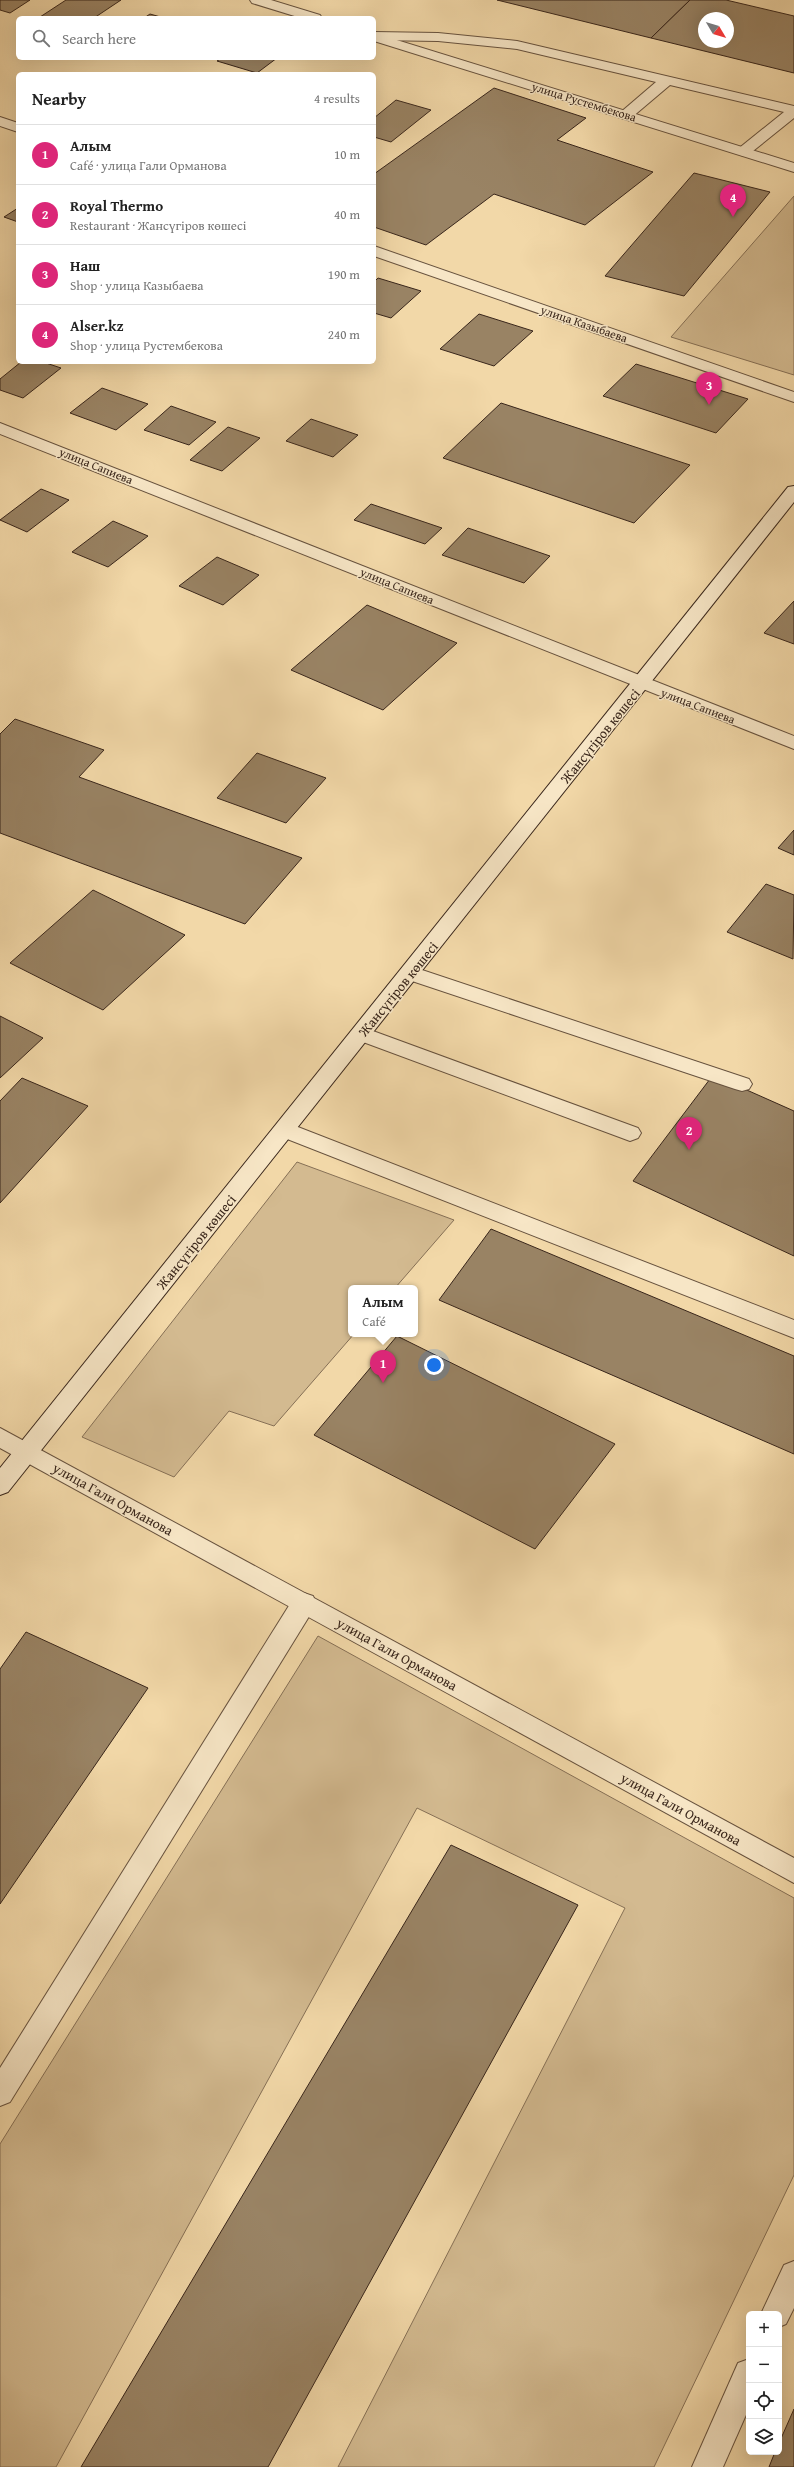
<!DOCTYPE html>
<meta charset="utf-8">
<style>
:root{--surface:#fff;--page:#f6f6f6;--text:#222;--muted:#767676;--line:#e0e0e0;--accent:#db2777}
body{margin:0;font-family:"Gentium Book Plus",serif;background:var(--page);color:var(--text)}
.controls{position:absolute;right:12px;bottom:12px;display:grid;overflow:hidden;border-radius:6px;box-shadow:0 4px 16px #0002}
.controls button{width:36px;height:36px;display:grid;place-items:center;padding:0;border:0;border-bottom:1px solid var(--line);background:var(--surface);color:var(--text);font:20px sans-serif}
.compass{position:absolute;left:698px;top:12px;width:36px;height:36px;border-radius:50%;background:var(--surface);box-shadow:0 4px 16px #0002;rotate:128deg}
.you{position:absolute;left:434px;top:1365px;width:14px;height:14px;margin:-10px;border:3px solid #fff;border-radius:50%;background:#1a73e8;box-shadow:0 0 0 6px #1a73e833}
.badge{display:grid;place-items:center;width:26px;height:26px;border-radius:50%;background:var(--accent);color:#fff;font-size:13px;font-weight:700}
.pin{position:absolute;translate:-50% -33px;filter:drop-shadow(0 1px 2px #0008)}
.pin::after{content:'';position:absolute;top:21px;width:14px;height:12px;background:inherit;clip-path:polygon(0 0,100% 0,50% 100%)}
.popup{position:absolute;left:348px;top:1285px;width:70px;height:52px;box-sizing:border-box;display:grid;place-content:center;border-radius:6px;background:var(--surface);filter:drop-shadow(0 1px 3px #0005);font-size:13px;white-space:nowrap;color:var(--muted)}
.popup b{font-size:15px;color:var(--text)}
.popup::after{content:'';position:absolute;left:50%;top:100%;margin-left:-8px;border:8px solid transparent;border-top-color:var(--surface)}
.list{margin:0;padding:0;list-style:none}
h2{display:flex;justify-content:space-between;align-items:center;height:52px;margin:0;padding:0 16px;font-size:17px}
h2 small{font-size:13px;font-weight:400;color:var(--muted)}
.list li{display:grid;grid-template-columns:26px 1fr auto;gap:12px;align-items:center;box-sizing:border-box;height:60px;padding:0 16px;border-top:1px solid var(--line)}
.list b{display:block;font-size:15px;white-space:nowrap}
.list p{margin:0;font-size:13px;white-space:nowrap;color:var(--muted)}
.list em{font-size:13px;font-style:normal;color:var(--muted)}
.icon{flex:none;width:22px;height:22px;fill:none;stroke:currentColor;stroke-width:2;stroke-linecap:round;stroke-linejoin:round}
.map{position:relative;flex:none;width:794px;height:2467px;overflow:hidden}
.search{position:absolute;background:var(--surface);box-shadow:0 4px 16px #0002;left:16px;top:16px;width:360px;height:44px;display:flex;align-items:center;gap:10px;box-sizing:border-box;padding:0 14px;border-radius:6px;color:var(--muted);font-size:15px}
.panel{position:absolute;background:var(--surface);box-shadow:0 4px 16px #0002;left:16px;top:72px;width:360px;height:292px;border-radius:6px}
.map>svg:first-child{display:block}
.green{fill:#d3ba90;stroke:#867056}
.building{fill:#998364;stroke:#39261b;fill-rule:evenodd}
.lines{fill:none;stroke-linecap:round;stroke-linejoin:round}
.service-casing{stroke:#67523e;stroke-width:2}
.minor-casing{stroke:#67523e;stroke-width:2}
.secondary-casing{stroke:#39261b;stroke-width:2}
.service{fill:#f7e6c6;fill-rule:evenodd}
.minor{fill:#f7e6c6;fill-rule:evenodd}
.secondary{fill:#f7e6c6;fill-rule:evenodd}
.labels{text-anchor:middle;stroke-width:3;stroke-linejoin:round;paint-order:stroke}
.far-street-label{font-size:12px;fill:#39261b;stroke:#f7e6c6}
.street-label{font-size:14px;fill:#39261b;stroke:#f7e6c6}
</style>
<div class="map">
<svg width="794" height="2467" viewBox="0 0 794 2467">
<rect width="100%" height="100%" fill="#f2d8a8"/>
<filter id="stains"><feTurbulence type="fractalNoise" baseFrequency=".005" numOctaves="4"/><feColorMatrix values="0 0 0 0 .2 0 0 0 0 .09 0 0 0 0 .02 0 0 0 .5 -.17"/></filter>
<radialGradient id="worn" r=".72"><stop offset=".6" stop-color="#630" stop-opacity="0"/><stop offset="1" stop-color="#630" stop-opacity=".3"/></radialGradient>
<g class="green">
<polygon points="794,196 794,375 671,337"/>
<polygon points="297,1162 454,1220 395,1288 351,1288 351,1334 354,1334 274,1426 229,1411 174,1477 82,1437"/>
<polygon points="318,1636 794,1898 794,2175 654,2467 338,2467 625,1908 417,1808 56,2467 0,2467 0,2144"/>
</g>
<g class="building">
<polygon points="0,0 30,0 10,13 0,10"/>
<polygon points="66,0 121,0 94,18 40,17"/>
<polygon points="497,0 690,0 651,38"/>
<path d="M690 0H726L794 16V73L651 38ZM704 18H728V42H704Z"/>
<polygon points="150,14 164,18 144,18"/>
<polygon points="222,58 277,58 257,73 217,61"/>
<polygon points="494,88 586,118 557,140 653,172 585,225 494,194 426,245 374,227 374,174"/>
<polygon points="396,100 431,110 391,142 374,137 374,118"/>
<polygon points="694,173 770,192 684,296 605,276"/>
<polygon points="18,208 18,222 4,217"/>
<polygon points="378,278 421,291 391,318 374,313 374,282"/>
<polygon points="479,314 533,331 494,366 440,349"/>
<polygon points="21,362 43,362 61,368 23,398 0,390 0,379"/>
<polygon points="636,364 748,399 716,433 603,396"/>
<polygon points="102,388 148,404 116,430 70,413"/>
<polygon points="501,403 690,465 634,523 443,458"/>
<polygon points="171,406 216,422 189,445 144,430"/>
<polygon points="311,419 358,435 333,457 286,441"/>
<polygon points="228,427 260,438 222,471 190,460"/>
<polygon points="41,489 69,500 27,532 0,520"/>
<polygon points="371,504 442,528 425,544 354,520"/>
<polygon points="113,521 148,536 108,567 72,552"/>
<polygon points="468,528 550,556 524,583 442,555"/>
<polygon points="217,557 259,575 223,605 179,586"/>
<polygon points="794,601 794,644 764,633"/>
<polygon points="367,605 457,643 383,710 291,670"/>
<polygon points="15,719 104,750 79,777 302,858 245,924 0,833 0,734"/>
<polygon points="257,753 326,778 286,823 217,798"/>
<polygon points="794,830 794,855 778,848"/>
<polygon points="766,884 794,895 793,959 727,932"/>
<polygon points="93,890 185,935 103,1010 10,963"/>
<polygon points="0,1016 43,1038 0,1078"/>
<polygon points="713,1075 794,1111 794,1256 633,1181"/>
<polygon points="22,1078 88,1106 0,1203 0,1101"/>
<polygon points="491,1229 794,1356 794,1454 439,1300"/>
<polygon points="397,1336 615,1444 535,1549 314,1435"/>
<polygon points="26,1632 148,1688 0,1904 0,1669"/>
<polygon points="451,1845 578,1905 268,2467 81,2467"/>
<polygon points="794,2409 794,2467 769,2467 775,2452 779,2452 779,2443"/>
</g>
<g class="lines">
<g class="service-casing">
<g id="service">
<polygon points="374,32 438,33 517,41 794,106 794,118 748,155 743,156 736,152 738,149 784,112 670,85 631,118 626,119 619,115 621,112 656,82 517,49 438,41 374,40"/>
<polygon points="410,966 749,1079 752,1084 749,1089 742,1091 735,1089 403,978 400,973 403,968"/>
<polygon points="362,1027 638,1128 641,1133 638,1138 630,1141 622,1138 355,1039 352,1034 355,1029"/>
<polygon points="285,1122 794,1320 794,1338 277,1135 274,1130 277,1125"/>
<polygon points="304,1593 313,1596 316,1603 313,1610 10,2102 0,2106 0,2068 295,1596"/>
<polygon points="794,2261 794,2308 786,2324 779,2327 779,2314 761,2314 784,2265"/>
<polygon points="749,2359 749,2408 723,2467 692,2467 738,2363"/>
</g>
</g>
<g class="minor-casing">
<g id="minor">
<polygon points="250,0 271,0 320,15 322,18 301,18 252,3"/>
<polygon points="374,33 794,163 794,172 374,41"/>
<polygon points="0,117 18,123 18,132 0,126"/>
<polygon points="374,246 794,392 794,402 374,256"/>
<polygon points="0,423 794,736 794,749 0,434"/>
<polygon points="0,1428 794,1858 794,1883 0,1448"/>
</g>
</g>
<g class="secondary-casing">
<polygon id="secondary" points="794,486 794,502 8,1492 0,1495 0,1468 788,487"/>
</g>
<use href="#service" class="service"/>
<use href="#minor" class="minor"/>
<use href="#secondary" class="secondary"/>
</g>
<g class="labels">
<g class="far-street-label">
<text transform="translate(584 102) rotate(17)" y="4">улица Рустембекова</text>
<text transform="translate(584 324) rotate(19)" y="4">улица Казыбаева</text>
<text transform="translate(96 466) rotate(22)" y="4">улица Сапиева</text>
<text transform="translate(397 586) rotate(22)" y="4">улица Сапиева</text>
<text transform="translate(698 706) rotate(21)" y="4">улица Сапиева</text>
</g>
<g class="street-label">
<text transform="translate(600 736) rotate(-51)" y="5">Жансүгіров көшесі</text>
<text transform="translate(398 989) rotate(-51)" y="5">Жансүгіров көшесі</text>
<text transform="translate(196 1242) rotate(-51)" y="5">Жансүгіров көшесі</text>
<text transform="translate(113 1499) rotate(29)" y="5">улица Гали Орманова</text>
<text transform="translate(397 1654) rotate(29)" y="5">улица Гали Орманова</text>
<text transform="translate(681 1809) rotate(29)" y="5">улица Гали Орманова</text>
</g>
</g>
<rect width="100%" height="100%" filter="url(#stains)"/>
<rect width="100%" height="100%" fill="url(#worn)"/>
</svg>
<div class="controls">
<button>+</button>
<button>−</button>
<button><svg class="icon" aria-label="locate" viewBox="0 0 24 24"><circle cx="12" cy="12" r="6"/><path d="M12 2v4M12 18v4M2 12h4M18 12h4"/></svg></button>
<button><svg class="icon" aria-label="layers" viewBox="0 0 24 24"><path d="M12 4l9 5-9 5-9-5zM3 14l9 5 9-5"/></svg></button>
</div>
<svg class="compass" viewBox="-18 -18 36 36"><path d="M0-13l5 13h-10z" fill="#e53935"/><path d="M0 13l5-13h-10z" fill="#767676"/></svg>
<div class="you"></div>
<div class="pin badge" style="left:383px;top:1383px">1</div>
<div class="popup"><b>Алым</b>Café</div>
<div class="pin badge" style="left:689px;top:1150px">2</div>
<div class="pin badge" style="left:709px;top:405px">3</div>
<div class="pin badge" style="left:733px;top:217px">4</div>
<div class="search"><svg class="icon" aria-label="search" viewBox="0 0 24 24"><circle cx="10" cy="10" r="6"/><path d="M15 15l6 6"/></svg>Search here</div>
<section class="panel">
<h2>Nearby<small>4 results</small></h2>
<ul class="list">
<li><span class="badge">1</span><div><b>Алым</b><p>Café · улица Гали Орманова</p></div><em>10 m</em></li>
<li><span class="badge">2</span><div><b>Royal Thermo</b><p>Restaurant · Жансүгіров көшесі</p></div><em>40 m</em></li>
<li><span class="badge">3</span><div><b>Наш</b><p>Shop · улица Казыбаева</p></div><em>190 m</em></li>
<li><span class="badge">4</span><div><b>Alser.kz</b><p>Shop · улица Рустембекова</p></div><em>240 m</em></li>
</ul>
</section>
</div>
